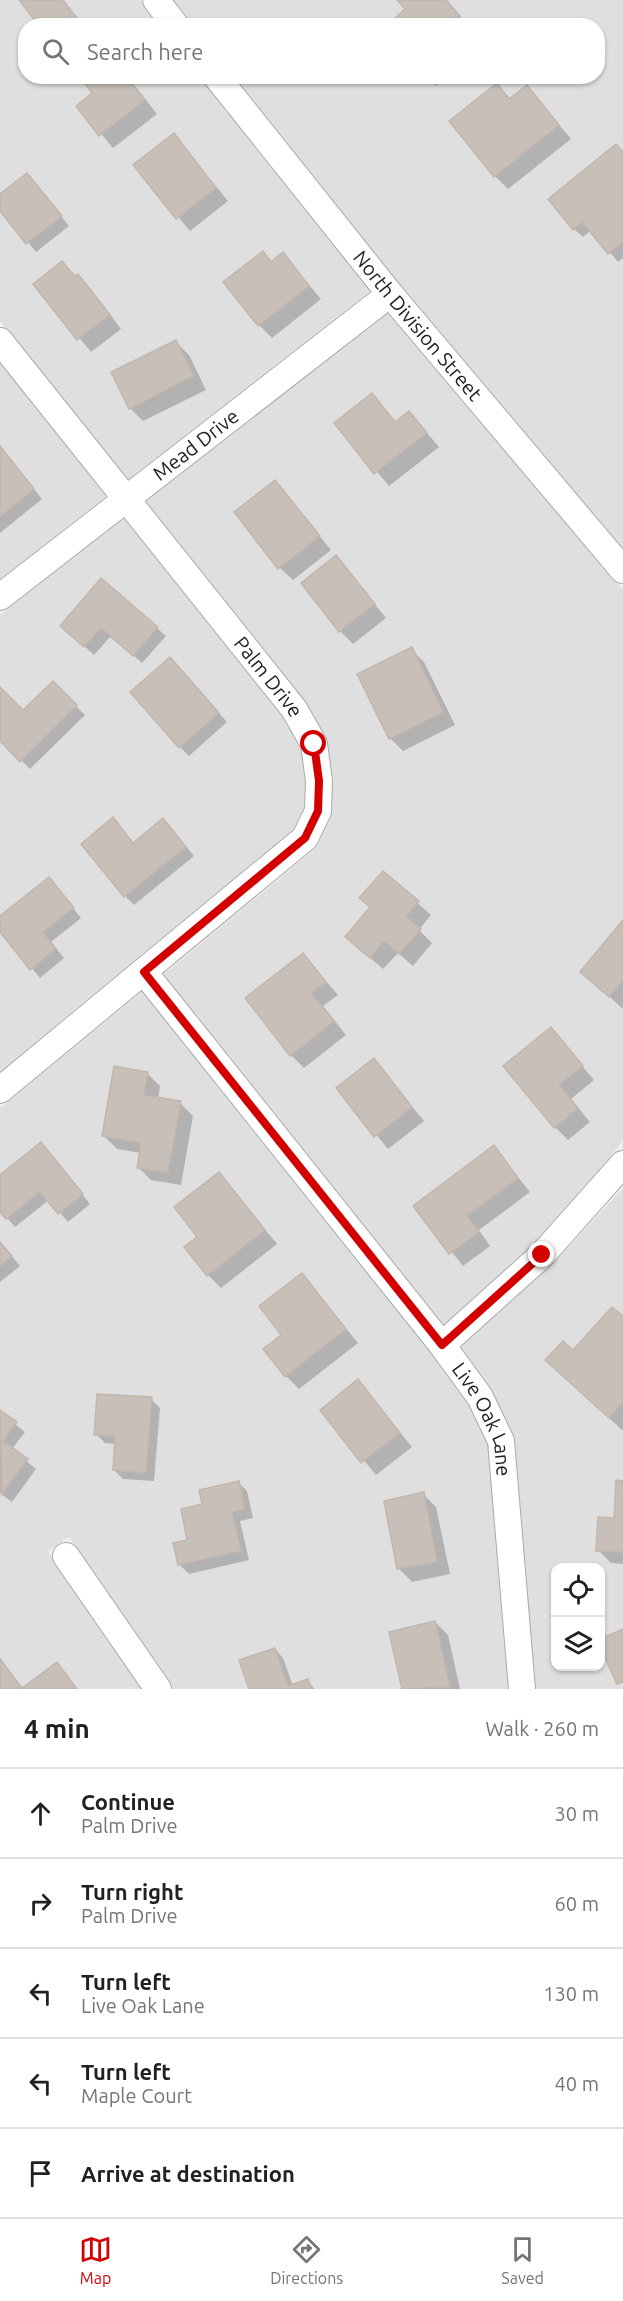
<!DOCTYPE html>
<meta charset="utf-8">
<style>
:root{--surface:#fff;--page:#f6f6f6;--text:#202124;--muted:#757577;--line:#e0e0e0;--accent:#d40000}
body{margin:0;font-family:Ubuntu,sans-serif;background:var(--page);color:var(--text)}
.controls{position:absolute;right:18px;bottom:18px;display:grid;overflow:hidden;border-radius:12px;box-shadow:0 2px 4px #0004}
.controls button{width:54px;height:54px;display:grid;place-items:center;padding:0;border:0;border-bottom:2px solid var(--line);background:var(--surface);color:var(--text);font:30px sans-serif}
.stop{position:absolute;width:18px;height:18px;margin:-14px;border:4px solid #d40000;border-radius:50%;background:#fff}
.stop.end{background:#d40000;border-color:#fff;box-shadow:0 2px 6px #0008}
.list{margin:0;padding:0;list-style:none}
h2{display:flex;justify-content:space-between;align-items:center;height:78px;margin:0;padding:0 24px;font-size:26px}
h2 small{font-size:20px;font-weight:400;color:var(--muted)}
.list li{display:grid;grid-template-columns:39px 1fr auto;gap:18px;align-items:center;box-sizing:border-box;height:90px;padding:0 24px;border-top:2px solid var(--line)}
.list b{display:block;font-size:22px;white-space:nowrap}
.list p{margin:0;font-size:20px;white-space:nowrap;color:var(--muted)}
.list em{font-size:20px;font-style:normal;color:var(--muted)}
.icon{flex:none;width:33px;height:33px;fill:none;stroke:currentColor;stroke-width:2;stroke-linecap:round;stroke-linejoin:round}
.map{position:relative;flex:none;width:623px;height:1689px;overflow:hidden}
.search{position:absolute;background:var(--surface);box-shadow:0 2px 4px #0004;left:18px;right:18px;top:18px;height:66px;display:flex;align-items:center;gap:15px;box-sizing:border-box;padding:0 21px;border-radius:24px;color:var(--muted);font-size:22px}
.sheet{height:528px;background:var(--surface)}
nav{display:flex;justify-content:space-around;align-items:center;box-sizing:border-box;height:84px;border-top:2px solid var(--line);background:var(--surface);font-size:16px;color:var(--muted)}
nav a{display:grid;justify-items:center;gap:3px}
nav .on{color:var(--accent)}
.map>svg:first-child{display:block}
.residential{fill:#e0dfdf;fill-rule:evenodd}
.shadow{fill:#0003}
.building{fill:#c7bfb8;stroke:#c4b6ab;stroke-width:1.5}
.lines{fill:none;stroke-linecap:round;stroke-linejoin:round}
.minor-casing{stroke:#a9a9a9;stroke-width:28}
.minor{stroke:#fff;stroke-width:26}
.route{stroke:#d40000;stroke-width:8}
.labels{text-anchor:middle;stroke-width:4.5;stroke-linejoin:round;paint-order:stroke}
.street-label{font-size:20px;fill:#222;stroke:#fff}
</style>
<div class="map">
<svg width="623" height="1689" viewBox="0 0 623 1689">
<rect width="100%" height="100%" fill="#f2efe9"/>
<g class="residential">
<polygon points="0,0 140,0 160,25 26,26 26,76 201,77 371,290 126,481 0,321"/>
<polygon points="172,0 623,0 623,551 399,286 233,77 598,76 598,26 192,25"/>
<polygon points="389,312 623,590 623,1140 603,1167 533,1245 443,1325 163,975 314,850 330,818 332,783 327,743 144,503"/>
<polygon points="0,362 106,496 0,579"/>
<polygon points="124,518 283,717 301,747 306,780 305,807 294,829 0,1071 0,615"/>
<polygon points="143,991 432,1353 469,1403 488,1443 509,1689 172,1689 69,1537 48,1551 142,1689 0,1689 0,1108"/>
<path d="M623 1188V1689H535L514 1441 492 1392 460 1348 551 1266ZM556 1568H600V1666H556Z"/>
</g>
<g class="shadow">
<polygon points="399,0 446,0 468,26 389,26 408,10"/>
<polygon points="81,76 127,76 157,114 113,148 78,106 94,94"/>
<polygon points="427,76 448,76 436,86"/>
<polygon points="497,85 511,99 527,87 571,139 508,189 495,176"/>
<polygon points="174,135 228,201 190,231 135,165"/>
<polygon points="623,153 623,258 618,262 591,230 583,237 574,229"/>
<polygon points="27,174 69,226 36,252 0,208 0,196"/>
<polygon points="262,253 272,263 283,254 321,299 272,338 259,325"/>
<polygon points="62,263 91,289 121,329 91,352 35,284"/>
<polygon points="176,342 189,355 206,390 143,421 130,408"/>
<polygon points="372,395 396,422 409,412 439,447 389,486 336,423"/>
<polygon points="0,447 42,499 0,533"/>
<polygon points="275,482 331,550 293,580 280,568"/>
<polygon points="336,557 386,618 353,644 340,631"/>
<polygon points="62,626 157,628 166,636 142,663 111,636 94,655"/>
<polygon points="411,649 424,662 455,725 403,751 390,738"/>
<polygon points="170,659 227,722 189,756 180,747"/>
<polygon points="53,683 85,715 30,769 0,739 0,689 23,712"/>
<polygon points="172,829 194,856 134,905 125,896 134,844"/>
<polygon points="383,873 431,915 419,930 432,943 413,966 398,953 383,969 360,949"/>
<polygon points="49,879 81,918 51,942 64,958 40,978 0,929 0,918"/>
<polygon points="623,923 623,1009 582,972"/>
<polygon points="303,955 338,995 323,1006 346,1035 304,1068 291,1055"/>
<polygon points="551,1029 594,1080 571,1099 590,1122 568,1140 555,1127"/>
<polygon points="374,1060 424,1121 388,1149 338,1088"/>
<polygon points="147,1073 160,1086 158,1099 180,1103 193,1116 181,1185 151,1180 138,1167 141,1153 117,1149 104,1136"/>
<polygon points="494,1147 530,1192 479,1230 490,1246 463,1266 415,1206"/>
<polygon points="50,1153 90,1204 68,1222 49,1200 15,1227 0,1210 0,1177"/>
<polygon points="219,1174 277,1244 221,1288 208,1275"/>
<polygon points="0,1242 20,1266 0,1282"/>
<polygon points="302,1275 358,1343 299,1389 286,1376"/>
<polygon points="623,1318 623,1429 622,1430 560,1373 573,1352"/>
<polygon points="358,1381 412,1447 376,1475 322,1410"/>
<polygon points="151,1399 160,1408 154,1481 123,1479 114,1470 116,1444 105,1443 96,1434"/>
<polygon points="0,1412 25,1432 12,1449 36,1469 12,1502 0,1493"/>
<polygon points="238,1482 247,1491 253,1518 240,1521 249,1560 189,1574 180,1565 175,1544 189,1541 204,1506"/>
<polygon points="623,1482 623,1564 611,1563 598,1550 615,1519"/>
<polygon points="423,1494 436,1507 450,1574 412,1582 399,1569 386,1502"/>
<polygon points="435,1622 448,1635 460,1689 404,1689 390,1633"/>
<polygon points="275,1649 283,1658 293,1686 307,1681 315,1689 251,1689"/>
<polygon points="0,1659 23,1689 56,1664 77,1689 0,1689"/>
</g>
<g class="building">
<polygon points="19,0 63,0 83,26 39,26"/>
<polygon points="397,0 446,0 460,16 448,26 387,26 405,9"/>
<polygon points="79,76 126,76 145,100 99,136 76,106 92,93"/>
<polygon points="497,83 509,99 527,85 559,125 494,177 449,121"/>
<polygon points="174,133 216,188 176,219 133,165"/>
<polygon points="616,144 623,152 623,242 608,254 582,222 573,230 548,199"/>
<polygon points="27,173 62,216 26,244 0,211 0,194"/>
<polygon points="263,251 271,262 283,252 309,286 258,326 223,282"/>
<polygon points="62,261 75,277 78,274 110,315 77,340 33,284"/>
<polygon points="176,340 194,376 129,409 111,372"/>
<polygon points="372,393 395,422 409,411 427,433 374,474 334,423"/>
<polygon points="0,446 34,489 0,517"/>
<polygon points="275,480 320,536 278,569 234,512"/>
<polygon points="336,555 375,604 339,632 301,583"/>
<polygon points="101,578 158,627 133,656 101,628 84,647 60,626"/>
<polygon points="412,647 443,712 389,739 357,674"/>
<polygon points="170,657 219,713 179,748 130,692"/>
<polygon points="53,681 77,705 20,762 0,741 0,687 23,710"/>
<polygon points="113,817 133,843 163,818 186,847 124,897 81,844"/>
<polygon points="383,871 419,901 406,917 421,929 399,954 384,941 370,958 345,937 370,907 359,898"/>
<polygon points="49,877 74,908 43,932 56,949 30,970 0,932 0,916"/>
<polygon points="623,920 623,980 609,997 580,972"/>
<polygon points="303,953 326,982 311,993 334,1021 290,1056 245,998"/>
<polygon points="551,1027 583,1066 559,1085 578,1108 554,1128 503,1066"/>
<polygon points="374,1058 412,1107 374,1137 336,1088"/>
<polygon points="114,1066 148,1072 144,1095 181,1101 168,1173 137,1168 141,1143 102,1136"/>
<polygon points="41,1142 83,1194 58,1214 40,1192 6,1219 0,1212 0,1175"/>
<polygon points="494,1145 518,1178 467,1216 479,1232 449,1254 413,1206"/>
<polygon points="219,1172 265,1230 207,1276 184,1247 197,1237 174,1207"/>
<polygon points="0,1242 12,1256 0,1266"/>
<polygon points="302,1273 346,1329 285,1377 263,1349 281,1335 259,1306"/>
<polygon points="612,1307 623,1316 623,1402 609,1418 545,1360 563,1341 573,1350"/>
<polygon points="358,1379 400,1433 361,1463 320,1410"/>
<polygon points="97,1394 152,1397 146,1473 113,1470 115,1436 94,1435"/>
<polygon points="0,1410 17,1422 3,1441 28,1459 2,1494"/>
<polygon points="616,1480 623,1481 623,1552 596,1551 598,1517 614,1518"/>
<polygon points="239,1481 245,1509 232,1512 241,1551 178,1565 173,1543 187,1540 181,1509 202,1504 199,1490"/>
<polygon points="424,1492 437,1562 397,1569 384,1501"/>
<polygon points="435,1621 450,1687 402,1689 389,1632"/>
<polygon points="623,1629 623,1682 617,1684 600,1647 600,1639"/>
<polygon points="275,1648 288,1686 308,1679 311,1689 249,1689 239,1660"/>
<polygon points="0,1659 22,1688 57,1662 77,1689 0,1689"/>
</g>
<g class="lines">
<g class="minor-casing">
<g id="minor">
<polyline points="156,0 176,26"/>
<path id="s1" d="M216 76 390 294 623 570"/>
<path id="s2" d="M0 341 294 709 314 744 319 781 318 811 305 838 0 1090"/>
<path id="s3" d="M0 597 390 294"/>
<path id="s4" d="M144 972 442 1345 480 1397 501 1441 522 1689"/>
<polyline points="442,1345 542,1255 623,1164"/>
<polyline points="66,1556 158,1689"/>
</g>
</g>
<use href="#minor" class="minor"/>
</g>
<g class="lines">
<polyline class="route" points="314,744 319,781 318,811 305,838 144,972 442,1345 542,1255"/>
</g>
<g class="labels">
<g class="street-label">
<text dy="7" stroke="none"><textPath href="#s1" startOffset="321">North Division Street</textPath></text>
<text dy="7" stroke="none"><textPath href="#s3" startOffset="248">Mead Drive</textPath></text>
<text dy="7" stroke="none"><textPath href="#s2" startOffset="430">Palm Drive</textPath></text>
<text dy="7" stroke="none"><textPath href="#s4" startOffset="564">Live Oak Lane</textPath></text>
</g>
</g>
</svg>
<div class="controls">
<button><svg class="icon" aria-label="locate" viewBox="0 0 24 24"><circle cx="12" cy="12" r="6"/><path d="M12 2v4M12 18v4M2 12h4M18 12h4"/></svg></button>
<button><svg class="icon" aria-label="layers" viewBox="0 0 24 24"><path d="M12 4l9 5-9 5-9-5zM3 14l9 5 9-5"/></svg></button>
</div>
<div class="stop" style="left:314px;top:744px"></div>
<div class="stop end" style="left:542px;top:1255px"></div>
<div class="search"><svg class="icon" aria-label="search" viewBox="0 0 24 24"><circle cx="10" cy="10" r="6"/><path d="M15 15l6 6"/></svg>Search here</div>
</div>
<section class="sheet">
<h2>4 min<small>Walk · 260 m</small></h2>
<ul class="list">
<li><svg class="icon" aria-label="ahead" viewBox="0 0 24 24"><path d="M12 20V5M6 11l6-6 6 6"/></svg><div><b>Continue</b><p>Palm Drive</p></div><em>30 m</em></li>
<li><svg class="icon" aria-label="right" viewBox="0 0 24 24"><path d="M7 20v-9h11M14 6l5 5-5 5"/></svg><div><b>Turn right</b><p>Palm Drive</p></div><em>60 m</em></li>
<li><svg class="icon" aria-label="left" viewBox="0 0 24 24"><path d="M17 20v-9H6M10 6l-5 5 5 5"/></svg><div><b>Turn left</b><p>Live Oak Lane</p></div><em>130 m</em></li>
<li><svg class="icon" aria-label="left" viewBox="0 0 24 24"><path d="M17 20v-9H6M10 6l-5 5 5 5"/></svg><div><b>Turn left</b><p>Maple Court</p></div><em>40 m</em></li>
<li><svg class="icon" aria-label="arrive" viewBox="0 0 24 24"><path d="M6 21V4h12l-3 4 3 4H6"/></svg><div><b>Arrive at destination</b></div></li>
</ul>
</section>
<nav>
<a class="on"><svg class="icon" aria-label="map" viewBox="0 0 24 24"><path d="M3 6l6-2 6 2 6-2v14l-6 2-6-2-6 2zM9 4v14M15 6v14"/></svg>Map</a>
<a><svg class="icon" aria-label="directions" viewBox="0 0 24 24"><path d="M12 3l9 9-9 9-9-9zM9 14v-3h6M13 9l2 2-2 2"/></svg>Directions</a>
<a><svg class="icon" aria-label="saved" viewBox="0 0 24 24"><path d="M7 4h10v16l-5-4-5 4z"/></svg>Saved</a>
</nav>
